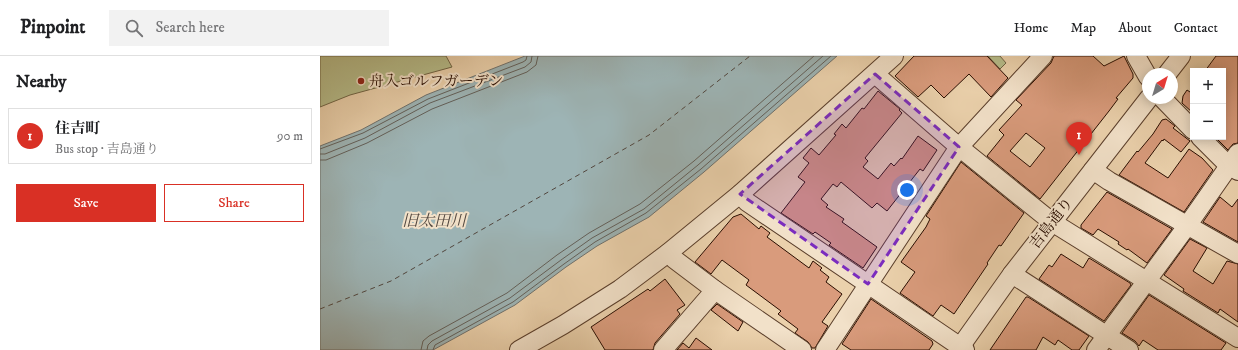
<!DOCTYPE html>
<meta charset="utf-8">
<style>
:root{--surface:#fff;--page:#f2f2f2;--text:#202124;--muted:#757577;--line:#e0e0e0;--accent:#d93025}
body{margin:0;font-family:"IM FELL DW Pica","Noto Serif JP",serif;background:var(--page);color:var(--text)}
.controls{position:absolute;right:12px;top:12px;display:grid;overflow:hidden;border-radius:0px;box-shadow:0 2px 10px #0003}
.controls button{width:36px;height:36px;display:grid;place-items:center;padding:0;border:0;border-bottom:1px solid var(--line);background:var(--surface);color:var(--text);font:20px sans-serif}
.compass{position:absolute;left:822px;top:12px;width:36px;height:36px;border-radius:50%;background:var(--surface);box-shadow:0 2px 10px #0003;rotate:38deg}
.you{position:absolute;left:587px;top:134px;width:14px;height:14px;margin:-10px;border:3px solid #fff;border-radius:50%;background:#1a73e8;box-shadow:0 0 0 6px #1a73e833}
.badge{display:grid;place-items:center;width:26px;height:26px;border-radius:50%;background:var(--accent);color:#fff;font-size:13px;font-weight:700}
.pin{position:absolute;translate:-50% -33px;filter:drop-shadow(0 1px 2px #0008)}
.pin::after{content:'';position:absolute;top:21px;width:14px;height:12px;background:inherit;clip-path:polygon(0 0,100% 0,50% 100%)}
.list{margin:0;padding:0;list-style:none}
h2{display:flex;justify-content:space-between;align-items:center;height:52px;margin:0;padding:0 16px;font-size:17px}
h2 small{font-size:13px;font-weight:400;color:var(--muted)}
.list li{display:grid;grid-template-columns:26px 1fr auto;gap:12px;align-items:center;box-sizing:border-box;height:56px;margin:0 8px 8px;padding:0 8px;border:1px solid var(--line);border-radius:0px}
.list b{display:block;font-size:15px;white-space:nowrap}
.list p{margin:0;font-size:13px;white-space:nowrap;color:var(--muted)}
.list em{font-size:13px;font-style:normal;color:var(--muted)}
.actions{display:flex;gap:8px;padding:12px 16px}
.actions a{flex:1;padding:9px 0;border:1px solid var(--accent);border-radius:0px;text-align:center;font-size:14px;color:var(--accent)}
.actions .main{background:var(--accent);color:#fff}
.icon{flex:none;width:22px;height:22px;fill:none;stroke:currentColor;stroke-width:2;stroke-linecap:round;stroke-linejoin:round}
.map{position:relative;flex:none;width:918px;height:294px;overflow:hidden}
header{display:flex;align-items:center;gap:24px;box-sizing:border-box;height:56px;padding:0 20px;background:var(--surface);border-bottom:1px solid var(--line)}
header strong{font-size:19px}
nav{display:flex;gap:22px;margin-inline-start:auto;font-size:14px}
.search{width:280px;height:36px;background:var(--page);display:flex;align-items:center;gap:10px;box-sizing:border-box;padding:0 14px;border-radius:0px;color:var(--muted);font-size:15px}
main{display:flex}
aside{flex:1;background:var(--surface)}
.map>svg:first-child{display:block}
.green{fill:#b6bc8a;stroke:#706445}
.water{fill:#9db4b5;stroke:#6f716d}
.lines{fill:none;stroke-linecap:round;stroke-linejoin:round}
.shore{stroke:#63605a;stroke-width:1}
.ferry{stroke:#52473f;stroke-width:1;stroke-dasharray:5 4;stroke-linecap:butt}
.building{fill:#d99b7c;stroke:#290d00;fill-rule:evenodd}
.minor-casing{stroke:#5a3e2b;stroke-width:20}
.minor{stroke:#f2e1c9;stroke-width:18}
.marked{fill:#7b2cbf;fill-opacity:0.2;stroke:#7b2cbf;stroke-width:3;stroke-dasharray:8 5;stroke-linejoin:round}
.poi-dot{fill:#8f2418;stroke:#f2e1c9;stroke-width:1.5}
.labels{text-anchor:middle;stroke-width:4;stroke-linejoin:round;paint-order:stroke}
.poi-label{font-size:15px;fill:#290d00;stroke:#f2e1c9;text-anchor:start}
.street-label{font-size:15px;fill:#290d00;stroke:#f2e1c9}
.water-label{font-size:16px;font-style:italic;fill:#52473f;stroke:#f2e1c9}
</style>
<header>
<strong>Pinpoint</strong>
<div class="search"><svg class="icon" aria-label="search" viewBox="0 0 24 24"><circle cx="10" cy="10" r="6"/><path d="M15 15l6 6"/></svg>Search here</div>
<nav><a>Home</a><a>Map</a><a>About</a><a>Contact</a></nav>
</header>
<main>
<aside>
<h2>Nearby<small></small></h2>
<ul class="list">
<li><span class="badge">1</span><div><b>住吉町</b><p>Bus stop · 吉島通り</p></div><em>90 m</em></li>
</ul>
<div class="actions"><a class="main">Save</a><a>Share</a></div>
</aside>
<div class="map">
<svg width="918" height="294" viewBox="0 0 918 294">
<rect width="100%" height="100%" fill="#ebd1ac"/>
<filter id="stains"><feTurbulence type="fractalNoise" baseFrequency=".005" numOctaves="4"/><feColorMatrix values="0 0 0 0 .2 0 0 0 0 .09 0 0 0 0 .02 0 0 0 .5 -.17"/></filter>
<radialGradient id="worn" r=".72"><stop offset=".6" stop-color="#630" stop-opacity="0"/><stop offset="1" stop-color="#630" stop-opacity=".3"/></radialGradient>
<g class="green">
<polygon points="0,0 126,0 132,11 30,39 0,51"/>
<polygon points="668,0 680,0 686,7 680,13"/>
</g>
<polygon class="water" points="205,0 517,0 384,116 329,161 277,190 246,211 195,249 113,294 0,294 0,90 41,74 106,39"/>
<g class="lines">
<g class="shore">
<polyline points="0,93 43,77 108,43 203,6 206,4 207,0"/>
<polyline points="0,98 5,98 45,82 110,47 205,11 211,6 212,0"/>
<polyline points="0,104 6,104 47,87 112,53 207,16 216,9 218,0"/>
<polyline points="101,294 103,285 109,280 187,237 237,199 269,177 320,148 374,105 494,0"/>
<polyline points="107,294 108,289 112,285 190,242 241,204 272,182 324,153 378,109 503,0"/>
<polyline points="113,294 115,289 193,246 244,208 275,186 326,157 381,113 511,0"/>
</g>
<polyline class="ferry" points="0,253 71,225 329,79 430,0"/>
</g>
<g class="building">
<polygon points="594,0 667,0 688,22 671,41 649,18 624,42 611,29 598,41 575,20"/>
<path d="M734 0H773L784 10 804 0 813 18V22L796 42 798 43 789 55 720 143 667 100 684 79 679 74 702 49 696 44 731 7ZM706 77 725 92 710 111 690 95Z"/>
<polygon points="896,0 918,0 918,87 913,88 908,94 895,81 903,81 903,15 885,15"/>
<polygon points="867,34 873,38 873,57 862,47 863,40"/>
<polygon points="558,35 580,53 579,54 582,57 545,102 548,105 543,111 558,123 571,107 574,110 581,102 582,103 598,80 617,94 603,115 600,113 567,155 557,147 552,152 521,126 517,131 513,128 501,143 508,149 506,151 524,163 522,166 557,191 543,212 509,189 511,187 495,176 493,178 461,157 485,126 478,121 489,107 483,102 491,92 499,99 516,79 514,78 522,68 526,72 542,52 544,53"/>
<polygon points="846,63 855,70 853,72 870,85 861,96 844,83 843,85 842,84 825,107 848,122 869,93 882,102 893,114 864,156 799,119 817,95 818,96 833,78 842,64"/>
<polygon points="641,106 704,157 681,190 679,189 667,207 668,208 634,258 621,249 613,260 580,237 595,216 581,206 606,171 610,163 606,160"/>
<polygon points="787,136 852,173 827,207 808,193 807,194 798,188 799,186 778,173 773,179 761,172 761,169"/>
<polygon points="900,141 912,151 918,143 918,186 883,166"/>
<polygon points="421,158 439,173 441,170 450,177 447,181 489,212 493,205 502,212 500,214 509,221 506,226 522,238 502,266 508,270 495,292 492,292 488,286 475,277 478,273 458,258 461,255 426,229 429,224 402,204 391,218 375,206 413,161"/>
<polygon points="870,183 887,192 873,215 893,228 907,205 918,208 918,266 900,253 898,257 863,235 864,233 844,219"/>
<polygon points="741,198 763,212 769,202 810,227 811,229 784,265 719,223 729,209 732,211"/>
<polygon points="345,223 365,249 357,254 360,258 335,287 333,294 285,294 271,271 328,233 330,235"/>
<polygon points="829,239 906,287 901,294 838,294 823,284 819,290 815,285 802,277"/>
<polygon points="706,241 708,241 769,280 759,294 752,294 738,284 735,289 723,281 716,294 670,294"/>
<polygon points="551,243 612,285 613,288 609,294 531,294 522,288"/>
<polygon points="397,248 423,266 418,275 391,254"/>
<polygon points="376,282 392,294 357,294 363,287 369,292"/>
</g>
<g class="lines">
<g class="minor-casing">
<g id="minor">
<polyline points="816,0 828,21"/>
<polyline points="555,18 639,91 732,166 918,282"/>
<polyline points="847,18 861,0"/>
<polyline points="842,42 873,74"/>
<polyline points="880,81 909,110 918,115"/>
<polyline points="773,114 789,125 918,198"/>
<polyline points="420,138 427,146 645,294"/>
<polyline points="348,197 354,203 395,234 482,294"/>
<polyline points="692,218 809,294"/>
<polyline points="199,294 243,269 300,233 348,197 420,138 574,0"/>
<polyline points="343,294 395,234"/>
<polyline points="505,294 639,91 723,0"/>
<polyline points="638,294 692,218 829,42"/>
<polyline points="776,294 867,170 918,97"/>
</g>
</g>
<use href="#minor" class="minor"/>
</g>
<path class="marked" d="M555 18 639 91 548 228 420 138Z"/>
<circle class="poi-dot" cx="41" cy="25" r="4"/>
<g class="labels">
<g class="poi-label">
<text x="49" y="30">舟入ゴルフガーデン</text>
</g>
<g class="street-label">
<text transform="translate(731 167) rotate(-52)" y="5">吉島通り</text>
</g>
<g class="water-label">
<text x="114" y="170">旧太田川</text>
</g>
</g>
<rect width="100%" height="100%" filter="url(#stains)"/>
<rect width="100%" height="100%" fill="url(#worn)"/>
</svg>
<div class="controls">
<button>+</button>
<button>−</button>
</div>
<svg class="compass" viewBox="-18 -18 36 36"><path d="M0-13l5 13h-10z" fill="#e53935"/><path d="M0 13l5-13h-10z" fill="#757577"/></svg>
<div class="you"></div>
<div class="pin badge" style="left:759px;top:99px">1</div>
</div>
</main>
